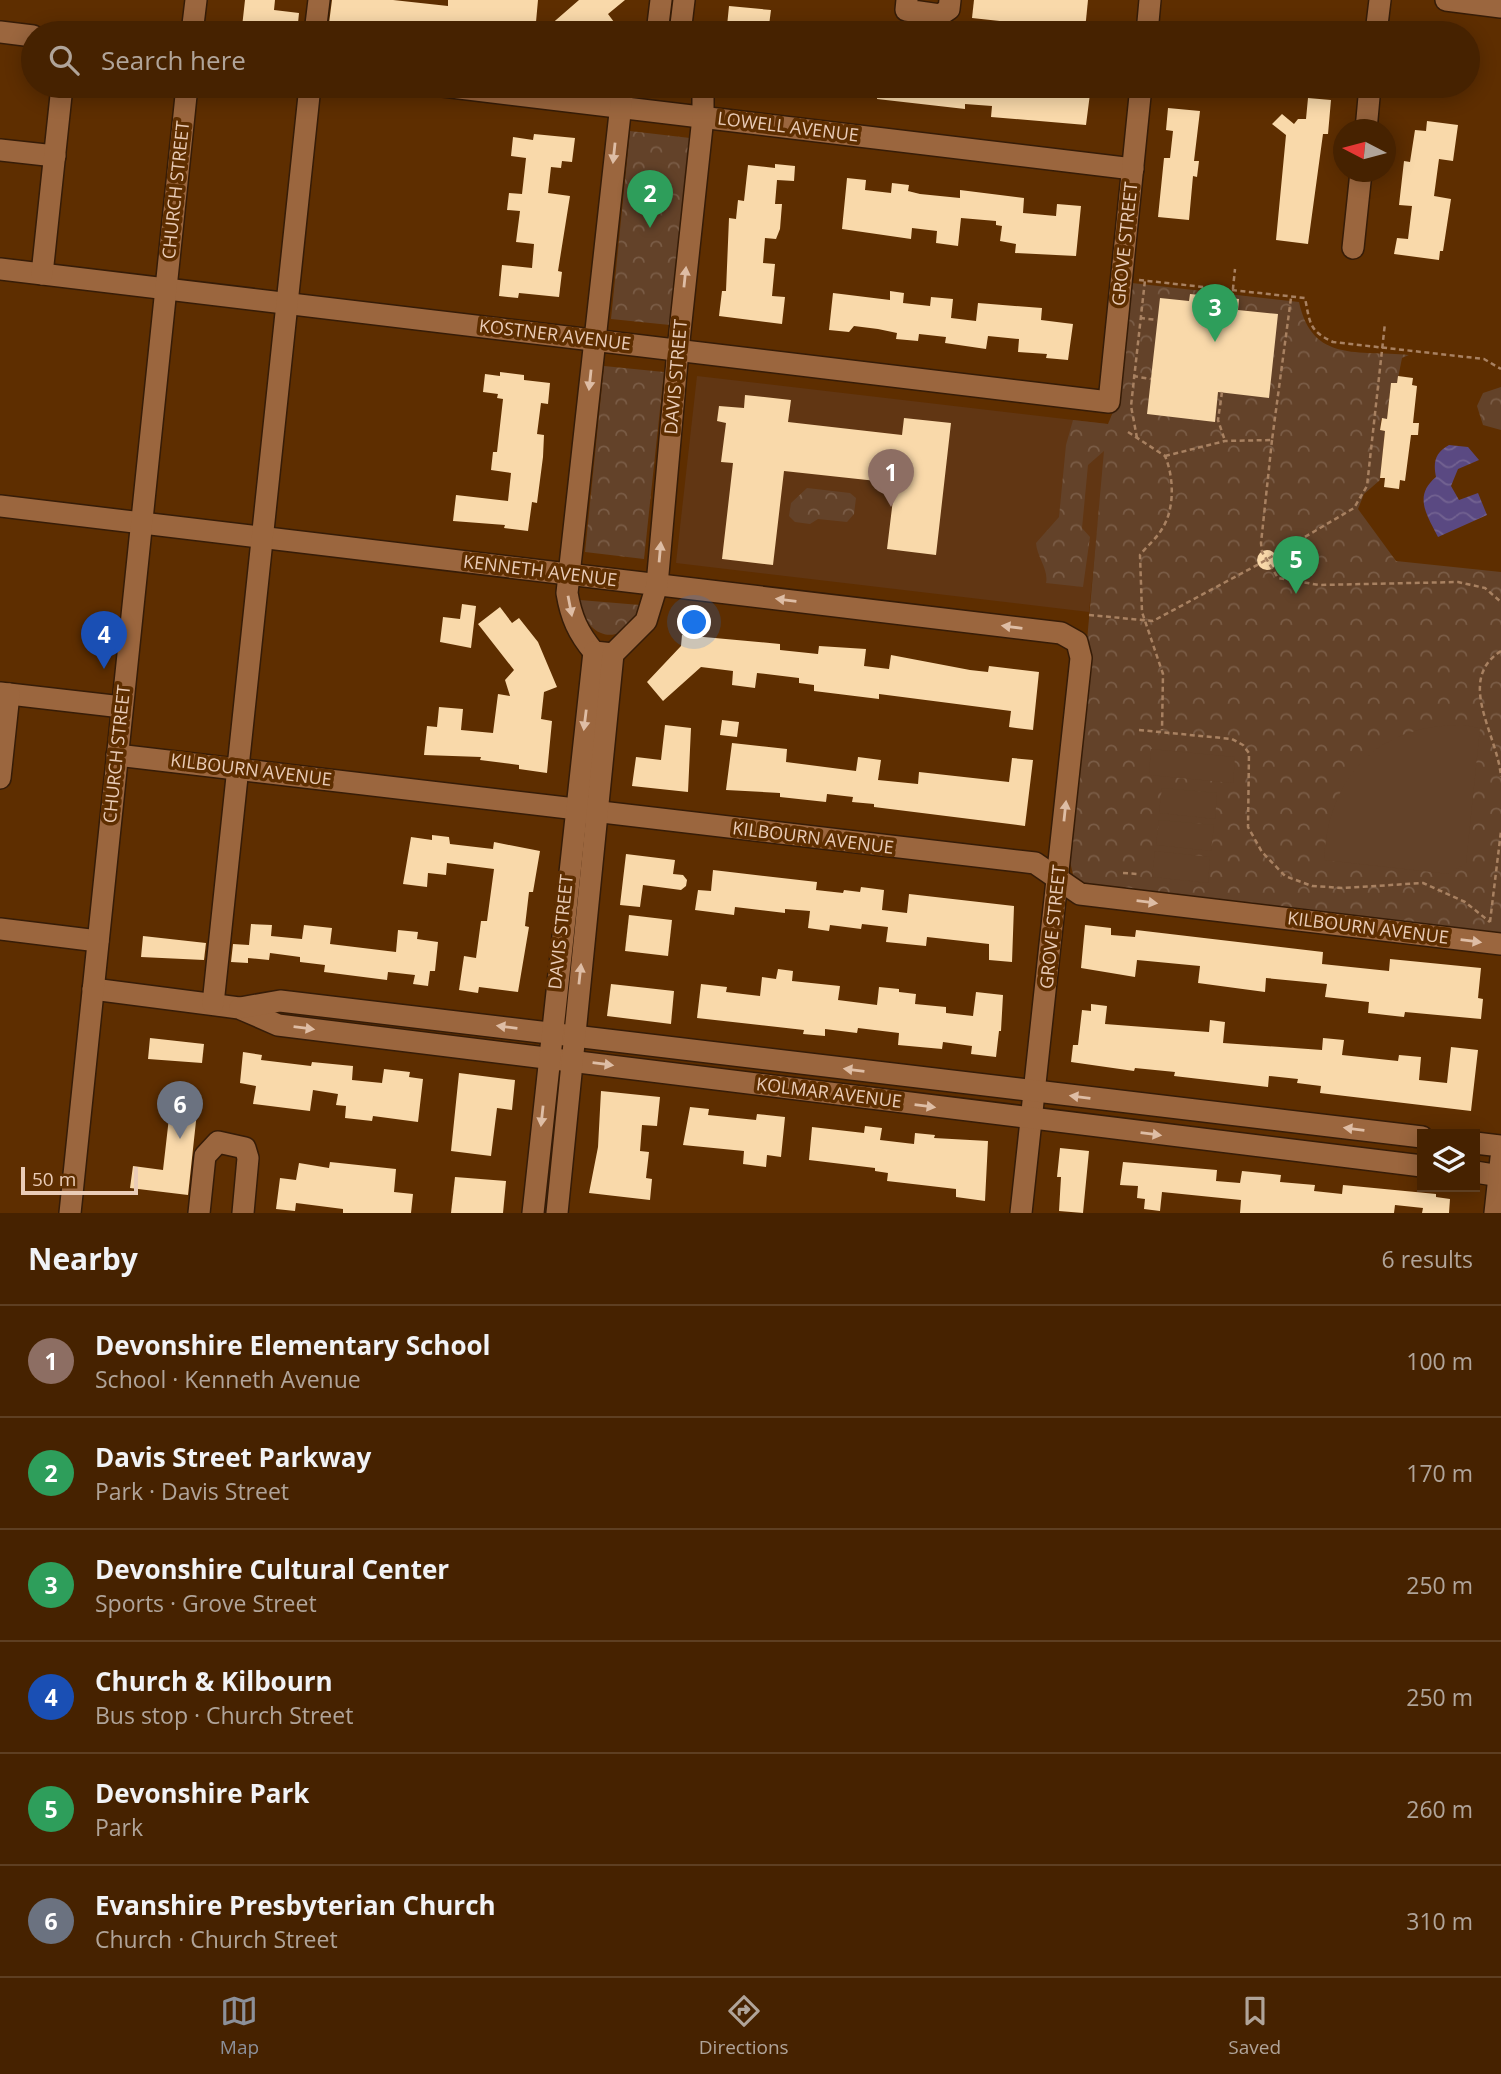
<!DOCTYPE html>
<meta charset="utf-8">
<style>
:root{--surface:#462200;--page:#502f0f;--text:#f1f3f6;--muted:#b0a499;--line:#5e3f22;--accent:#8c9099}
body{margin:0;font-family:"Open Sans",sans-serif;background:var(--page);color:var(--text)}
.controls{position:absolute;right:21px;bottom:21px;display:grid;overflow:hidden;border-radius:0px;box-shadow:0 4px 18px #0003}
.controls button{width:63px;height:63px;display:grid;place-items:center;padding:0;border:0;border-bottom:2px solid var(--line);background:var(--surface);color:var(--text);font:35px sans-serif}
.compass{position:absolute;left:1333px;top:119px;width:63px;height:63px;border-radius:50%;background:var(--surface);box-shadow:0 4px 18px #0003;rotate:276deg}
.scale{position:absolute;left:21px;bottom:18px;width:117px;box-sizing:border-box;padding-left:7px;border:4px solid #eaccb7;border-top:0;font-size:19px;line-height:24px;white-space:nowrap;color:#eaccb7;-webkit-text-stroke:5px #5e2e00;paint-order:stroke}
.you{position:absolute;left:695px;top:623px;width:24px;height:24px;margin:-18px;border:5px solid #fff;border-radius:50%;background:#1a73e8;box-shadow:0 0 0 10px #1a73e833}
.badge{display:grid;place-items:center;width:46px;height:46px;border-radius:50%;background:var(--accent);color:#fff;font-size:23px;font-weight:700}
.pin{position:absolute;translate:-50% -58px;filter:drop-shadow(0 2px 4px #0008)}
.pin::after{content:'';position:absolute;top:37px;width:24px;height:21px;background:inherit;clip-path:polygon(0 0,100% 0,50% 100%)}
.list{margin:0;padding:0;list-style:none}
h2{display:flex;justify-content:space-between;align-items:center;height:91px;margin:0;padding:0 28px;font-size:30px}
h2 small{font-size:23px;font-weight:400;color:var(--muted)}
.list li{display:grid;grid-template-columns:46px 1fr auto;gap:21px;align-items:center;box-sizing:border-box;height:112px;padding:0 28px;border-top:2px solid var(--line)}
.list b{display:block;font-size:26px;white-space:nowrap}
.list p{margin:0;font-size:23px;white-space:nowrap;color:var(--muted)}
.list em{font-size:23px;font-style:normal;color:var(--muted)}
.icon{flex:none;width:38px;height:38px;fill:none;stroke:currentColor;stroke-width:2;stroke-linecap:round;stroke-linejoin:round}
.map{position:relative;flex:none;width:1501px;height:1213px;overflow:hidden}
.search{position:absolute;background:var(--surface);box-shadow:0 4px 18px #0003;left:21px;right:21px;top:21px;height:77px;display:flex;align-items:center;gap:18px;box-sizing:border-box;padding:0 24px;border-radius:38px;color:var(--muted);font-size:26px}
.sheet{height:763px;background:var(--surface)}
nav{display:flex;justify-content:space-around;align-items:center;box-sizing:border-box;height:98px;border-top:2px solid var(--line);background:var(--surface);font-size:19px;color:var(--muted)}
nav a{display:grid;justify-items:center;gap:4px}
nav .on{color:var(--accent)}
.map>svg:first-child{display:block}
.built{fill:#613613}
.park{fill:url(#park-crowns)}
.pitch{fill:#634229}
.water{fill:url(#water-waves)}
.building{fill:#f9d9aa}
.lines{fill:none;stroke-linecap:round;stroke-linejoin:round}
.minor-casing{stroke:#361c07;stroke-width:24}
.path{stroke:#a88161;stroke-width:2.5;stroke-dasharray:5 3.5;stroke-linecap:butt}
.minor{stroke:#9b663e;stroke-width:21}
.oneway{fill:#debda5}
.labels{text-anchor:middle;stroke-width:7;stroke-linejoin:round;paint-order:stroke}
.street-label{font-size:18px;fill:#eaccb7;stroke:#5e2e00}
</style>
<div class="map">
<svg width="1501" height="1213" viewBox="0 0 1501 1213">
<defs>
<pattern id="park-crowns" width="20" height="18" patternUnits="userSpaceOnUse" patternTransform="scale(1.75)"><rect width="20" height="18" fill="#634229"/><path d="M2 6a3 3 0 1 1 6 0M12 15a3 3 0 1 1 6 0" fill="none" stroke="#7a5c46"/></pattern>
<pattern id="water-waves" width="16" height="10" patternUnits="userSpaceOnUse" patternTransform="scale(1.75)"><rect width="16" height="10" fill="#5a4982"/><path d="M0 5q4-4 8 0t8 0" fill="none" stroke="#726291"/></pattern>
</defs>
<rect width="100%" height="100%" fill="#5e2e00"/>
<polygon class="built" points="697,376 1108,424 1089,612 676,563"/>
<g class="park">
<polygon points="630,131 690,138 670,325 611,319"/>
<path d="M1132 283 1299 302C1312 363 1358 350 1409 355L1402 358 1397 383H1391L1387 419H1381L1380 430 1385 431 1380 480 1364 494 1358 509 1396 561 1501 572V938L1076 887 1068 853 1104 451 1088 465 1082 528 1090 537 1083 587 1046 583C1049 570 1037 557 1036 543L1059 517 1066 445 1073 420 1108 424 1120 395Z"/>
<polygon points="604,366 664,372 644,559 585,552"/>
<polygon points="1501,387 1501,430 1483,425 1477,406 1483,393"/>
<polygon points="807,488 850,493 856,498 854,514 847,522 818,519 810,524 795,522 789,516 791,503"/>
<path d="M580 600 640 605C630 647 585 644 580 600Z"/>
</g>
<g class="pitch">
<path d="M1463 725 1480 728 1466 863 1449 874 1324 860C1328 776 1378 724 1463 725Z"/>
<polygon points="1151,749 1235,757 1233,783 1149,775"/>
<polygon points="1162,788 1217,793 1215,819 1159,813"/>
<polygon points="1159,820 1214,825 1211,851 1156,845"/>
<polygon points="1155,851 1210,857 1208,883 1152,877"/>
</g>
<path class="water" d="M1449 445 1468 447 1479 460 1458 469 1451 486 1459 500 1478 493 1487 515 1438 537C1427 515 1413 496 1436 477 1433 462 1435 453 1449 445Z"/>
<g class="building">
<polygon points="245,0 275,0 274,10 299,13 297,33 242,27"/>
<polygon points="332,0 393,0 448,6 448,0 538,0 535,33 513,33 510,29 467,24 467,31 424,27 423,33 380,33 380,27 344,23 343,32 328,31"/>
<polygon points="579,0 625,0 608,14 614,22 600,33 541,33"/>
<polygon points="974,0 1088,0 1085,30 972,18"/>
<polygon points="729,6 771,10 768,33 741,33 741,28 727,26"/>
<polygon points="878,86 1031,89 1032,86 1091,86 1086,125 991,117 992,106 965,104 965,109 877,99"/>
<polygon points="1308,98 1331,100 1328,134 1323,134 1308,244 1276,240 1286,135 1272,124 1282,114 1294,124 1298,119 1306,119"/>
<polygon points="1168,108 1200,111 1194,161 1199,161 1197,177 1193,176 1189,220 1158,217 1164,158 1170,158 1173,131 1166,130"/>
<polygon points="1427,121 1458,125 1453,161 1439,159 1434,196 1451,199 1443,251 1440,251 1439,260 1394,254 1397,238 1408,239 1412,206 1399,205 1404,161 1410,162 1415,130 1426,131"/>
<polygon points="534,134 575,138 572,162 562,161 561,168 551,167 548,193 570,196 558,271 562,272 559,297 519,293 518,298 499,296 502,265 532,268 534,244 516,242 520,211 507,210 509,193 522,194 526,158 511,156 513,137 533,140"/>
<polygon points="775,164 795,166 794,181 777,180 775,204 782,204 780,229 776,239 765,238 763,263 775,264 772,296 785,297 782,324 719,316 722,291 726,291 729,218 736,219 738,200 744,201 748,165 775,168"/>
<polygon points="847,178 866,180 865,190 891,193 892,183 909,185 908,191 920,194 960,198 960,190 1024,198 1023,213 1056,216 1057,204 1081,206 1076,256 1015,253 1016,244 1000,241 1002,226 996,225 996,221 961,218 958,246 936,243 937,231 912,228 911,239 842,229"/>
<polygon points="890,291 904,293 903,303 930,306 931,297 953,299 951,318 976,321 978,303 1042,308 1041,320 1073,324 1068,360 1046,358 1047,354 1018,352 1019,339 988,336 986,349 945,343 946,337 919,334 918,341 896,339 897,333 878,329 854,326 849,332 829,330 833,293 890,300"/>
<polygon points="1190,294 1239,299 1238,310 1278,314 1269,398 1218,392 1215,422 1147,414 1160,298 1189,301"/>
<polygon points="500,372 524,375 524,380 550,383 548,404 541,403 537,434 544,435 543,457 537,503 532,502 528,531 504,528 505,525 453,521 456,495 508,501 511,473 491,470 493,452 497,452 503,399 497,398 498,394 483,392 485,374 500,376"/>
<polygon points="1398,376 1413,378 1412,385 1417,386 1413,423 1419,423 1418,435 1411,435 1405,481 1400,480 1399,489 1384,487 1385,478 1380,478 1385,431 1380,430 1382,418 1387,419 1391,383 1397,383"/>
<polygon points="745,395 791,400 788,422 902,435 904,418 951,423 936,555 887,549 895,483 784,471 773,565 722,559 733,463 721,462 726,423 717,421 719,406 744,408"/>
<circle cx="1267" cy="560" r="10"/>
<polygon points="462,604 476,606 471,648 440,642 443,617 460,619"/>
<polygon points="500,607 512,623 519,618 538,642 557,687 544,692 541,719 552,721 547,773 519,769 519,765 480,760 481,757 424,755 427,726 437,727 439,707 463,709 461,730 493,733 498,694 510,696 505,680 514,670 478,624"/>
<polygon points="682,635 780,644 780,650 818,654 819,646 866,649 864,666 889,669 891,655 970,670 988,672 989,666 1039,672 1033,730 1009,727 1011,711 879,694 879,699 814,691 814,685 799,683 799,678 757,673 755,688 732,685 733,671 701,667 663,701 647,682 681,646"/>
<polygon points="722,720 739,722 737,737 720,735"/>
<polygon points="665,725 691,728 688,792 632,786 636,757 661,760"/>
<polygon points="732,743 787,749 786,762 856,771 858,757 881,760 878,780 918,784 919,772 1009,782 1012,758 1033,760 1025,826 874,807 874,804 852,802 853,797 827,794 826,802 780,797 780,793 726,790"/>
<polygon points="432,835 449,837 450,844 493,849 494,842 540,851 533,892 529,892 525,926 529,927 518,992 479,987 478,993 459,990 464,956 476,958 481,921 487,921 494,869 447,863 446,875 428,873 427,887 403,884 411,837 432,840"/>
<polygon points="626,854 675,860 673,874 683,875 687,880 686,886 681,890 643,885 640,907 620,905"/>
<polygon points="713,870 817,882 816,890 843,893 844,890 860,892 861,887 884,890 882,910 907,913 909,894 1014,906 1012,962 989,960 989,944 927,937 926,946 886,942 888,927 862,924 861,929 830,925 829,931 808,928 810,911 785,909 785,913 735,907 734,915 695,910 698,890 711,891"/>
<polygon points="629,915 672,920 668,956 625,951"/>
<polygon points="251,924 272,925 271,936 302,939 304,925 332,928 330,944 396,952 398,930 418,932 417,939 438,942 435,971 430,971 428,986 413,984 415,975 388,972 387,980 324,972 325,965 300,962 300,957 270,953 269,960 248,958 248,963 231,962 233,944 249,945"/>
<polygon points="1085,925 1111,928 1111,935 1135,937 1136,930 1323,952 1322,964 1389,971 1390,959 1481,968 1478,998 1483,999 1481,1019 1405,1012 1404,1017 1368,1013 1369,1002 1325,997 1327,984 1266,978 1265,992 1198,983 1200,966 1137,960 1135,977 1081,968"/>
<polygon points="143,936 206,943 204,960 141,957"/>
<polygon points="778,969 793,971 792,981 840,986 838,1000 877,1005 879,987 899,989 899,992 916,994 915,1004 946,1007 946,1013 973,1016 976,992 1003,995 1001,1031 999,1031 996,1057 971,1054 972,1046 943,1042 942,1049 898,1045 899,1033 858,1028 857,1033 825,1029 825,1036 803,1034 804,1030 697,1018 701,984 727,987 726,992 760,996 762,977 776,979"/>
<polygon points="611,984 674,991 671,1024 607,1016"/>
<polygon points="1091,1004 1107,1006 1105,1024 1209,1032 1210,1020 1225,1022 1223,1043 1322,1050 1323,1038 1344,1040 1342,1055 1398,1061 1399,1055 1421,1057 1419,1080 1447,1083 1451,1047 1478,1050 1471,1111 1320,1093 1321,1086 1297,1083 1298,1079 1269,1076 1268,1087 1174,1076 1175,1072 1135,1068 1134,1071 1071,1062 1073,1045 1078,1045 1082,1010 1091,1011"/>
<polygon points="150,1038 204,1044 202,1063 148,1059"/>
<polygon points="243,1052 262,1055 261,1060 311,1066 312,1062 353,1066 352,1080 382,1083 384,1069 410,1072 409,1077 423,1079 418,1122 373,1116 372,1121 345,1118 346,1106 336,1105 338,1094 313,1090 310,1111 253,1104 256,1086 240,1083"/>
<polygon points="459,1073 515,1080 512,1110 497,1108 491,1156 451,1151"/>
<polygon points="601,1091 660,1097 657,1126 642,1125 640,1151 649,1152 646,1178 652,1179 650,1200 589,1193 598,1147"/>
<polygon points="690,1107 709,1109 708,1115 756,1120 757,1114 785,1117 781,1157 767,1155 766,1167 743,1164 744,1151 683,1145"/>
<polygon points="170,1109 197,1112 188,1195 130,1188 133,1166 163,1170"/>
<polygon points="865,1126 882,1128 880,1140 914,1144 915,1133 935,1135 934,1138 988,1141 985,1201 956,1197 956,1189 887,1181 888,1173 875,1171 875,1168 809,1160 812,1127 864,1133"/>
<polygon points="1060,1148 1089,1151 1083,1213 1059,1211 1061,1177 1057,1177"/>
<polygon points="330,1162 396,1169 394,1192 413,1194 411,1213 343,1213 343,1209 296,1203 295,1211 276,1209 280,1178 296,1180 299,1163 329,1168"/>
<polygon points="1123,1162 1217,1170 1216,1181 1240,1183 1242,1171 1281,1175 1280,1182 1315,1185 1314,1191 1342,1194 1343,1185 1436,1194 1436,1197 1450,1199 1449,1213 1422,1213 1423,1208 1395,1205 1394,1213 1240,1213 1241,1200 1162,1192 1160,1211 1144,1209 1145,1199 1137,1198 1138,1186 1120,1185"/>
<polygon points="455,1177 506,1181 503,1213 451,1213"/>
</g>
<g class="lines">
<g class="minor-casing">
<g id="minor">
<polyline points="907,0 906,10 940,15 949,9 950,0"/>
<polyline points="1446,0 1501,7"/>
<polyline points="0,32 33,36"/>
<polyline points="192,33 196,0"/>
<polyline points="315,33 319,0"/>
<polyline points="657,33 661,0"/>
<polyline points="680,33 684,0"/>
<polyline points="1147,33 1150,0"/>
<polyline points="1376,33 1380,0"/>
<polyline points="443,86 1133,169"/>
<polyline points="1366,130 1370,86"/>
<polyline points="0,150 55,156"/>
<polyline points="1353,248 1361,172"/>
<polyline points="0,269 1109,402 1141,86"/>
<polyline points="42,274 62,86"/>
<polyline points="0,506 1061,633 1077,642 1081,658 1021,1213"/>
<path d="M613 654 594 652C578 633 571 617 567 593L623 86"/>
<polyline points="0,693 122,707"/>
<polyline points="117,755 1035,863 1080,894 1501,944"/>
<polyline points="0,778 9,694"/>
<polyline points="0,929 98,941"/>
<polyline points="93,989 239,1008 278,1025 1422,1166"/>
<polyline points="213,1004 310,86"/>
<polyline points="240,1008 280,1001 1422,1137"/>
<polyline points="1475,1143 1501,1146"/>
<polyline points="1475,1172 1501,1176"/>
<polyline points="70,1213 187,86"/>
<polyline points="199,1213 205,1156 218,1142 245,1148 248,1158 243,1213"/>
<polyline points="533,1213 594,652"/>
<polyline points="557,1213 613,654 646,621 657,585 678,350 703,117 703,86"/>
<polyline points="1495,1213 1501,1158"/>
</g>
</g>
<g class="path">
<path d="M1139 280 1305 298C1310 323 1309 331 1333 342L1484 359 1501 369"/>
<polyline points="1232,298 1235,269"/>
<polyline points="1140,318 1157,320"/>
<polyline points="1133,376 1151,379"/>
<polyline points="1222,392 1218,420 1225,441"/>
<path d="M1128 432 1165 456C1174 477 1175 509 1162 529 1156 539 1147 546 1140 555L1142 612 1163 674 1162 730"/>
<polyline points="1137,438 1131,406 1145,280"/>
<polyline points="1272,440 1261,543 1262,552 1278,578 1319,585 1458,582 1485,588 1501,602"/>
<polyline points="1165,456 1225,441 1272,440 1291,298"/>
<polyline points="1089,615 1153,621 1259,564 1354,508 1367,486 1385,323"/>
<path d="M1501 651C1455 680 1498 735 1501 777"/>
<polyline points="1139,730 1232,739 1243,745 1249,753 1248,827 1262,852 1285,876 1312,886 1343,888 1423,883 1465,902 1490,922"/>
<polyline points="1123,873 1138,874"/>
<polyline points="1490,922 1501,831"/>
</g>
<use href="#minor" class="minor"/>
</g>
<defs><path id="oneway-solid" d="M-6-.8H1V-3.2L6.5 0L1 3.2V.8H-6Z" transform="scale(1.75)"/></defs>
<g class="oneway">
<use href="#oneway-solid" transform="translate(614 153) rotate(96)"/>
<use href="#oneway-solid" transform="translate(685 277) rotate(-84)"/>
<use href="#oneway-solid" transform="translate(590 380) rotate(96)"/>
<use href="#oneway-solid" transform="translate(660 552) rotate(-85)"/>
<use href="#oneway-solid" transform="translate(786 600) rotate(-173)"/>
<use href="#oneway-solid" transform="translate(570 606) rotate(79)"/>
<use href="#oneway-solid" transform="translate(1012 627) rotate(-173)"/>
<use href="#oneway-solid" transform="translate(585 720) rotate(97)"/>
<use href="#oneway-solid" transform="translate(1065 811) rotate(-84)"/>
<use href="#oneway-solid" transform="translate(1147 902) rotate(7)"/>
<use href="#oneway-solid" transform="translate(1471 941) rotate(7)"/>
<use href="#oneway-solid" transform="translate(580 974) rotate(-84)"/>
<use href="#oneway-solid" transform="translate(507 1027) rotate(-173)"/>
<use href="#oneway-solid" transform="translate(304 1028) rotate(7)"/>
<use href="#oneway-solid" transform="translate(603 1064) rotate(7)"/>
<use href="#oneway-solid" transform="translate(854 1070) rotate(-173)"/>
<use href="#oneway-solid" transform="translate(1080 1097) rotate(-173)"/>
<use href="#oneway-solid" transform="translate(925 1106) rotate(7)"/>
<use href="#oneway-solid" transform="translate(542 1116) rotate(96)"/>
<use href="#oneway-solid" transform="translate(1354 1129) rotate(-173)"/>
<use href="#oneway-solid" transform="translate(1151 1134) rotate(7)"/>
</g>
<g class="labels">
<g class="street-label">
<text transform="translate(788 127) rotate(7)" y="6">LOWELL AVENUE</text>
<text transform="translate(176 190) rotate(-84)" y="6">CHURCH STREET</text>
<text transform="translate(1125 244) rotate(-84)" y="6">GROVE STREET</text>
<text transform="translate(555 335) rotate(7)" y="6">KOSTNER AVENUE</text>
<text transform="translate(676 377) rotate(-85)" y="6">DAVIS STREET</text>
<text transform="translate(540 571) rotate(7)" y="6">KENNETH AVENUE</text>
<text transform="translate(117 754) rotate(-84)" y="6">CHURCH STREET</text>
<text transform="translate(251 770) rotate(7)" y="6">KILBOURN AVENUE</text>
<text transform="translate(813 838) rotate(7)" y="6">KILBOURN AVENUE</text>
<text transform="translate(1053 927) rotate(-84)" y="6">GROVE STREET</text>
<text transform="translate(1368 928) rotate(7)" y="6">KILBOURN AVENUE</text>
<text transform="translate(561 932) rotate(-84)" y="6">DAVIS STREET</text>
<text transform="translate(829 1093) rotate(7)" y="6">KOLMAR AVENUE</text>
</g>
</g>
</svg>
<div class="controls">
<button><svg class="icon" aria-label="layers" viewBox="0 0 24 24"><path d="M12 4l9 5-9 5-9-5zM3 14l9 5 9-5"/></svg></button>
</div>
<svg class="compass" viewBox="-18 -18 36 36"><path d="M0-13l5 13h-10z" fill="#e53935"/><path d="M0 13l5-13h-10z" fill="#b0a499"/></svg>
<div class="scale">50 m</div>
<div class="you"></div>
<div class="pin badge" style="left:891px;top:507px;background:#8d6e63">1</div>
<div class="pin badge" style="left:650px;top:228px;background:#2e9e5b">2</div>
<div class="pin badge" style="left:1215px;top:342px;background:#2e9e5b">3</div>
<div class="pin badge" style="left:104px;top:669px;background:#1a4fb4">4</div>
<div class="pin badge" style="left:1296px;top:594px;background:#2e9e5b">5</div>
<div class="pin badge" style="left:180px;top:1139px;background:#6b7280">6</div>
<div class="search"><svg class="icon" aria-label="search" viewBox="0 0 24 24"><circle cx="10" cy="10" r="6"/><path d="M15 15l6 6"/></svg>Search here</div>
</div>
<section class="sheet">
<h2>Nearby<small>6 results</small></h2>
<ul class="list">
<li><span class="badge" style="background:#8d6e63">1</span><div><b>Devonshire Elementary School</b><p>School · Kenneth Avenue</p></div><em>100 m</em></li>
<li><span class="badge" style="background:#2e9e5b">2</span><div><b>Davis Street Parkway</b><p>Park · Davis Street</p></div><em>170 m</em></li>
<li><span class="badge" style="background:#2e9e5b">3</span><div><b>Devonshire Cultural Center</b><p>Sports · Grove Street</p></div><em>250 m</em></li>
<li><span class="badge" style="background:#1a4fb4">4</span><div><b>Church &amp; Kilbourn</b><p>Bus stop · Church Street</p></div><em>250 m</em></li>
<li><span class="badge" style="background:#2e9e5b">5</span><div><b>Devonshire Park</b><p>Park</p></div><em>260 m</em></li>
<li><span class="badge" style="background:#6b7280">6</span><div><b>Evanshire Presbyterian Church</b><p>Church · Church Street</p></div><em>310 m</em></li>
</ul>
</section>
<nav>
<a class="on"><svg class="icon" aria-label="map" viewBox="0 0 24 24"><path d="M3 6l6-2 6 2 6-2v14l-6 2-6-2-6 2zM9 4v14M15 6v14"/></svg>Map</a>
<a><svg class="icon" aria-label="directions" viewBox="0 0 24 24"><path d="M12 3l9 9-9 9-9-9zM9 14v-3h6M13 9l2 2-2 2"/></svg>Directions</a>
<a><svg class="icon" aria-label="saved" viewBox="0 0 24 24"><path d="M7 4h10v16l-5-4-5 4z"/></svg>Saved</a>
</nav>
